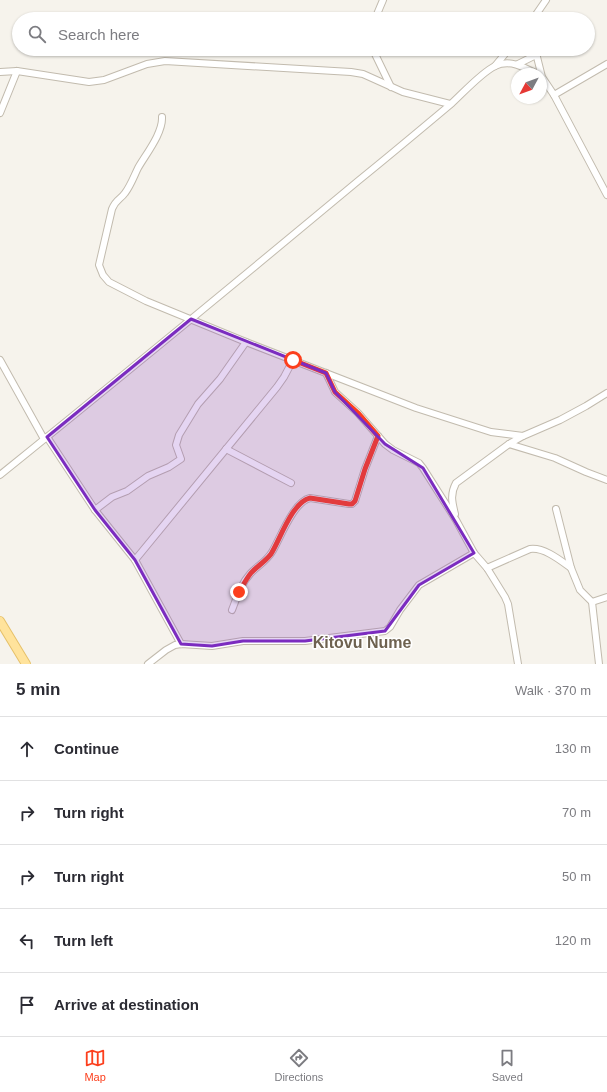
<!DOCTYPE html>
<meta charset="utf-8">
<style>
:root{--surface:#fff;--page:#f2f2f3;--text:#2b2b33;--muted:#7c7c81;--line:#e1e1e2;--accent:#fc3f1d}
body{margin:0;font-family:Arial,sans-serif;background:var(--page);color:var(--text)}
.compass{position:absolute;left:511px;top:68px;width:36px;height:36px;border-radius:50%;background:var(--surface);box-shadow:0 1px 3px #0004;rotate:229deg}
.stop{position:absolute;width:12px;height:12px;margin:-9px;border:3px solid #fc3f1d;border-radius:50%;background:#fff}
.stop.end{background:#fc3f1d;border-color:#fff;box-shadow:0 1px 4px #0008}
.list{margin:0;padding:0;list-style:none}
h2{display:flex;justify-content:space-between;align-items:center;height:52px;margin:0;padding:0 16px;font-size:17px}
h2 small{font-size:13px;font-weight:400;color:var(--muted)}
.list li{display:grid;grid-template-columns:26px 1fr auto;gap:12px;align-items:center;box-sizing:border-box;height:64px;padding:0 16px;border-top:1px solid var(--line)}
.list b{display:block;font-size:15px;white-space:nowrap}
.list em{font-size:13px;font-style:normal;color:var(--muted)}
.icon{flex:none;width:22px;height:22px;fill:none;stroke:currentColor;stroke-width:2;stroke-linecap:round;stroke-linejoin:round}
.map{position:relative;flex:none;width:607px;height:664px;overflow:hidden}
.search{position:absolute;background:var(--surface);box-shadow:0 1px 3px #0004;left:12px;right:12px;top:12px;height:44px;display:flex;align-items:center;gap:10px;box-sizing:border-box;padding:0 14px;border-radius:22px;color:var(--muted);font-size:15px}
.sheet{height:372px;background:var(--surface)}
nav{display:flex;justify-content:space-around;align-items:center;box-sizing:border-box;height:56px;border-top:1px solid var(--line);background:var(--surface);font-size:11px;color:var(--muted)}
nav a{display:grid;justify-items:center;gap:2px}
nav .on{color:var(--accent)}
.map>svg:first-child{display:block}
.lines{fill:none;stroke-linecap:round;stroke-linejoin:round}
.minor-casing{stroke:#c2bbae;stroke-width:8}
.major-casing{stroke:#e6c16a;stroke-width:10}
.minor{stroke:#fff;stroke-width:6}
.major{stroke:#ffe39c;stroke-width:8}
.route{stroke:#fc3f1d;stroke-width:5}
.marked{fill:#7b2cbf;fill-opacity:0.2;stroke:#7b2cbf;stroke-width:3;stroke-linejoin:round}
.labels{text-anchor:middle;stroke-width:3;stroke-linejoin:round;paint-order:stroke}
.quarter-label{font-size:16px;font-weight:bold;fill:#6e6250;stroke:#fff}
</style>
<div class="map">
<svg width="607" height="664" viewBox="0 0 607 664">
<rect width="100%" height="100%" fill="#f6f3ec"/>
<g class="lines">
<g class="minor-casing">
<g id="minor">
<polyline points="375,19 383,0"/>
<polyline points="533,19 546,0"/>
<polyline points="373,49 375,54 391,87"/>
<polyline points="535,49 542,77 554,95 607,195"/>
<polyline points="518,64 536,55"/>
<polyline points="495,66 509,49"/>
<polyline points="0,72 17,71 89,82 104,80 147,64 165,61 351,72 363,74 403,92 450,104"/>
<polyline points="554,95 607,64"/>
<polyline points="0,113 17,71"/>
<path d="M162 117C163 133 146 154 138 168 134 176 131 185 125 193 120 200 116 199 112 209L99 265 103 275 109 282 146 301 246 342 416 408 491 432 523 436 560 420 586 406 607 393"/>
<polyline points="0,360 44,439"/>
<polyline points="326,373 335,392 358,413 385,444 393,450 419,463 423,468 456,520 474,553 487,568 505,597 508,604 518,664"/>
<polyline points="47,437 95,510 135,560 181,644"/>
<polyline points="509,444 555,458 586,472 607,480"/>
<polyline points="226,449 291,483"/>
<path d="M0 475C120 378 239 280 358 181 389 156 420 130 451 104 463 93 481 73 495 66 510 59 524 67 537 74"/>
<polyline points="556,509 571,568 580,590 592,602 599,664"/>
<polyline points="95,510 112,497 127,491 148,476 169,467 181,459 176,445 179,435 198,404 220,379 246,342"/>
<path d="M455 514C452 502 450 494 456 483L509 444 523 436"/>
<polyline points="135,560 277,387 284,377 293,360"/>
<path d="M487 568 530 549C544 547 560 560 571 568"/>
<polyline points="592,602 607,597"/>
<path d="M232 610C237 597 241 584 250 574 257 566 266 562 272 552 280 539 293 502 310 498L349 504H352L355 501 365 469 378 436"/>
<polyline points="148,664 166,650 175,645 181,644 212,646 243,641 305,641 385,631 390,627 400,610 419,585 474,553"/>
</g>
</g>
<g class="major-casing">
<polyline id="major" points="0,621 26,664"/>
</g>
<use href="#minor" class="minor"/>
<use href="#major" class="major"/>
</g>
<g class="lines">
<path class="route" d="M239 592C243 586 246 579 251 573 257 566 265 562 271 554 280 540 292 502 310 498L349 504H352L355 501 365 469 378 436 358 413 335 392 326 373 293 360"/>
</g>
<path class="marked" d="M191 319 326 373 335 392 385 444 423 468 474 553 419 585 385 631 305 641H243L212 646 181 644 135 560 95 510 47 437Z"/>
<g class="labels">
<g class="quarter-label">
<text x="362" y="648">Kitovu Nume</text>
</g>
</g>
</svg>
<svg class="compass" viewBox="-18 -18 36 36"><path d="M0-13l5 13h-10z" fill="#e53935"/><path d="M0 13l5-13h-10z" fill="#7c7c81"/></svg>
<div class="stop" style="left:293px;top:360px"></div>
<div class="stop end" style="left:239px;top:592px"></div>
<div class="search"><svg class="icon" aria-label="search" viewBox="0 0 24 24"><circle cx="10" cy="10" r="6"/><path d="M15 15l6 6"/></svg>Search here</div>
</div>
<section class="sheet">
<h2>5 min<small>Walk · 370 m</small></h2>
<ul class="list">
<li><svg class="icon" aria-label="ahead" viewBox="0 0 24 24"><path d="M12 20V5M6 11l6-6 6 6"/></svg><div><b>Continue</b></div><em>130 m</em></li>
<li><svg class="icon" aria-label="right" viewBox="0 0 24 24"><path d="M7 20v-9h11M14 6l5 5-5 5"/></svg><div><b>Turn right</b></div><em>70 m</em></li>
<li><svg class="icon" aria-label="right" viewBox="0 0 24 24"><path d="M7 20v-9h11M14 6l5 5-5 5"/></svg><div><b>Turn right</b></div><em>50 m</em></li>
<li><svg class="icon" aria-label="left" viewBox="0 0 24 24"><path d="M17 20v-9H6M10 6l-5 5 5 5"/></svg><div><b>Turn left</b></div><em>120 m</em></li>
<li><svg class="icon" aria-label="arrive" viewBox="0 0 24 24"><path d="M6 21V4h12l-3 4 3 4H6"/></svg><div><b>Arrive at destination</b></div></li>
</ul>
</section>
<nav>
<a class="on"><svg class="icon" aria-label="map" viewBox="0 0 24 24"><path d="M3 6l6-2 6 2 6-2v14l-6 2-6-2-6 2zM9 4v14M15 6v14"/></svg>Map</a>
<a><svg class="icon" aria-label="directions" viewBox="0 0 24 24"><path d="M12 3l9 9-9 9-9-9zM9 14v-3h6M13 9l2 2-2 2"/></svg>Directions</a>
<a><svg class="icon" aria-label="saved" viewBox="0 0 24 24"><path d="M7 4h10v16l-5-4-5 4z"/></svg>Saved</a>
</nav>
